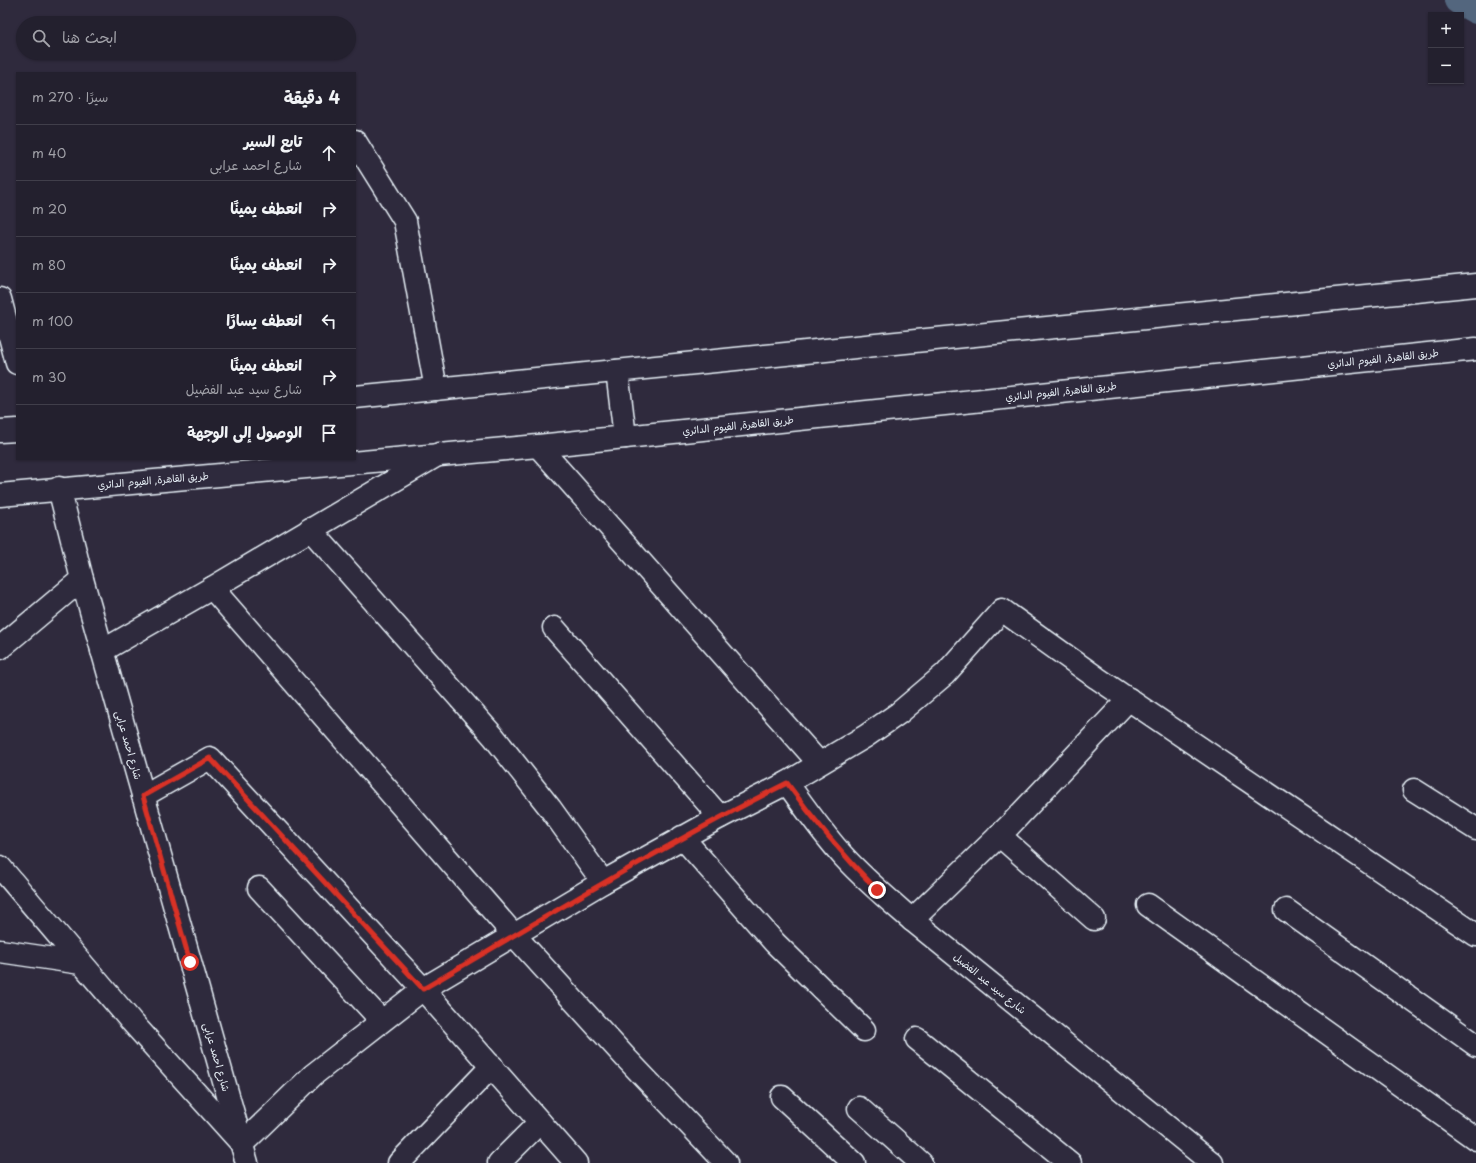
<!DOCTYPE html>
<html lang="ar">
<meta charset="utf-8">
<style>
:root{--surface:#23202e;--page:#2b2836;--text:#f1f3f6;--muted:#a3a3aa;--line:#403e4a}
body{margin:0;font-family:"Playpen Sans","Playpen Sans Arabic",sans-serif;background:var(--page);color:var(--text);direction:rtl}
.controls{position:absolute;right:12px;top:12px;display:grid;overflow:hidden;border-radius:0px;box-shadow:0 1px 3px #0004}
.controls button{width:36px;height:36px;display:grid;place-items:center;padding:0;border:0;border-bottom:1px solid var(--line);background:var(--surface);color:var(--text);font:20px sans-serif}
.stop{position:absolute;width:12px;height:12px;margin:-9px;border:3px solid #d93025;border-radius:50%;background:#fff}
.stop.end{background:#d93025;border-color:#fff;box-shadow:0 1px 4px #0008}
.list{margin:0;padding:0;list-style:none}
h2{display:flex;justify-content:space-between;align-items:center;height:52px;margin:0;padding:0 16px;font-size:17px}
h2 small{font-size:13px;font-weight:400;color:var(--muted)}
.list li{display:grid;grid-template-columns:26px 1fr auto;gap:12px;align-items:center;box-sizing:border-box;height:56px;padding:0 16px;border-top:1px solid var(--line)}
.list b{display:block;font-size:15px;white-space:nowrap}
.list p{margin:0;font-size:13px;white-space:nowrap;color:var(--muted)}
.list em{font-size:13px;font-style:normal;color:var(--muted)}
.icon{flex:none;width:22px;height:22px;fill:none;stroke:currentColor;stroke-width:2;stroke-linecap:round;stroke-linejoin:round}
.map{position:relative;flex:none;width:1476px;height:1163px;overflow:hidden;direction:ltr}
.search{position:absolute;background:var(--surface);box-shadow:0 1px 3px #0004;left:16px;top:16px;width:340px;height:44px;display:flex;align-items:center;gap:10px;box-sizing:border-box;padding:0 14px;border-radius:22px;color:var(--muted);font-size:15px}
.panel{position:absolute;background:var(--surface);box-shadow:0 1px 3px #0004;left:16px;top:72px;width:340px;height:388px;border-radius:0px;direction:rtl}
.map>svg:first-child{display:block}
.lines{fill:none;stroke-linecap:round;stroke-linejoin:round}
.canal{stroke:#52667e;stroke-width:28}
.minor-casing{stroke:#e8f1f8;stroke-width:25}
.highway-casing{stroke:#e8f1f8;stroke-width:25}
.minor{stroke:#2f2a3d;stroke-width:22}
.highway{stroke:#2f2a3d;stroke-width:22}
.route{stroke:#d93025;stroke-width:5}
.labels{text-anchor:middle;stroke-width:3;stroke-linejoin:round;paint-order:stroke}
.street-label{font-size:10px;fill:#e8f1f8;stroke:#2f2a3d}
</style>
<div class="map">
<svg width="1476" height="1163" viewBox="0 0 1476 1163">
<rect width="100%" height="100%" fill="#2f2a3d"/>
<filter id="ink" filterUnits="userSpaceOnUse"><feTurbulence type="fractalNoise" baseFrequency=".025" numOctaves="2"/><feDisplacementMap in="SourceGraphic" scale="8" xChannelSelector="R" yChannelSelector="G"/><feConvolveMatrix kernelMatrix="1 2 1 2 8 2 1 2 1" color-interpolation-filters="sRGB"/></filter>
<g filter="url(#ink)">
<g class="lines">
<polyline class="canal" points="1458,0 1476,10"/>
<g class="minor-casing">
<g id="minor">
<polyline points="355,141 405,221 436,389"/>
<polyline points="0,299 17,363"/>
<polyline points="538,446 819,763"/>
<polyline points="59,488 82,579 247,1163"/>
<polyline points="310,529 494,737 550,808 603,882"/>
<polyline points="212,588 514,935 626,1058 726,1163"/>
<polyline points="554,628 720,817"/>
<polyline points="0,648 82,579"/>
<polyline points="102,651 212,588 439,454"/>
<path d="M787 783C805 808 823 834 844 857 865 880 889 900 912 920L1212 1163"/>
<polyline points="1414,790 1476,829"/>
<polyline points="143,796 210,758 423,989 576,1163"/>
<polyline points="999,835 1094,919"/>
<polyline points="682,837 775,943 864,1030"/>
<polyline points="0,867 131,1021 242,1144 313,1075 423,989 603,882 720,817 787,783 866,736 899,713 945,674 1002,610 1097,678 1476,935"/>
<polyline points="259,888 381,1020"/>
<polyline points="1148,905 1476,1139"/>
<polyline points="1286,910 1476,1045"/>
<polyline points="912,920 1010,825 1129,699"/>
<polyline points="0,951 81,963"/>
<polyline points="917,1039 1070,1163"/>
<polyline points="782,1097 854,1163"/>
<polyline points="859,1108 921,1163"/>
<polyline points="399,1163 492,1066"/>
<polyline points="499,1163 540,1122"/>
</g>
</g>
<g class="highway-casing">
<g id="highway">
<polyline points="617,371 625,437"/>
<polyline points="355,397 1476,285"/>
<polyline points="0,431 17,430"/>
<polyline points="0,495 538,446 1476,349"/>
</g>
</g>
<use href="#minor" class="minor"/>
<use href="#highway" class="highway"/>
</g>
</g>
<g class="lines" filter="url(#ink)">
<path class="route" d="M190 962 143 796 210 758 423 989C544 918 662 846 787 783 815 822 844 856 877 890"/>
</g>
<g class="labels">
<g class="street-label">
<text transform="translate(1383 358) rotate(-6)" y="4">طريق القاهرة, الفيوم الدائري</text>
<text transform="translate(1061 391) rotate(-6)" y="4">طريق القاهرة, الفيوم الدائري</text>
<text transform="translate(738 425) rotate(-6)" y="4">طريق القاهرة, الفيوم الدائري</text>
<text transform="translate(153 480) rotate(-5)" y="4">طريق القاهرة, الفيوم الدائري</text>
<text transform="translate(129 745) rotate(74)" y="4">شارع احمد عرابى</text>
<text transform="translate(990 983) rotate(39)" y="4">شارع سيد عبد الفضيل</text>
<text transform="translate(217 1057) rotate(74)" y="4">شارع احمد عرابى</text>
</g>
</g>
</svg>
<div class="controls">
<button>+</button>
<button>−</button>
</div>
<div class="stop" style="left:190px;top:962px"></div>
<div class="stop end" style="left:877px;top:890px"></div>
<div class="search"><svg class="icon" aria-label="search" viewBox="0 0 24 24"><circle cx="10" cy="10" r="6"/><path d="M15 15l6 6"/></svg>ابحث هنا</div>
<section class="panel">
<h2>4 دقيقة<small>سيرًا · 270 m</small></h2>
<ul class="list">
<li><svg class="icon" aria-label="ahead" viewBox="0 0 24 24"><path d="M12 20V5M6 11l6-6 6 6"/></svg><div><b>تابع السير</b><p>شارع احمد عرابى</p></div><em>40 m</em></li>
<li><svg class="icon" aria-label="right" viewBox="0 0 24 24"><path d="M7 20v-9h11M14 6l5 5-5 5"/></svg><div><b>انعطف يمينًا</b></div><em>20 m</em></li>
<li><svg class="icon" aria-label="right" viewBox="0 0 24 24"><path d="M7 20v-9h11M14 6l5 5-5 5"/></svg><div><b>انعطف يمينًا</b></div><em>80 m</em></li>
<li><svg class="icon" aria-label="left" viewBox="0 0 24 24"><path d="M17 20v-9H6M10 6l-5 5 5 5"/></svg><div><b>انعطف يسارًا</b></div><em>100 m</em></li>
<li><svg class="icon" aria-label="right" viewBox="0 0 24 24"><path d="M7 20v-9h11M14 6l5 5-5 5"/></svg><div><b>انعطف يمينًا</b><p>شارع سيد عبد الفضيل</p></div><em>30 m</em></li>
<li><svg class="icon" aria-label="arrive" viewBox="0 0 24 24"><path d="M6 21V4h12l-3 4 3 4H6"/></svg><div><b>الوصول إلى الوجهة</b></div></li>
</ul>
</section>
</div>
